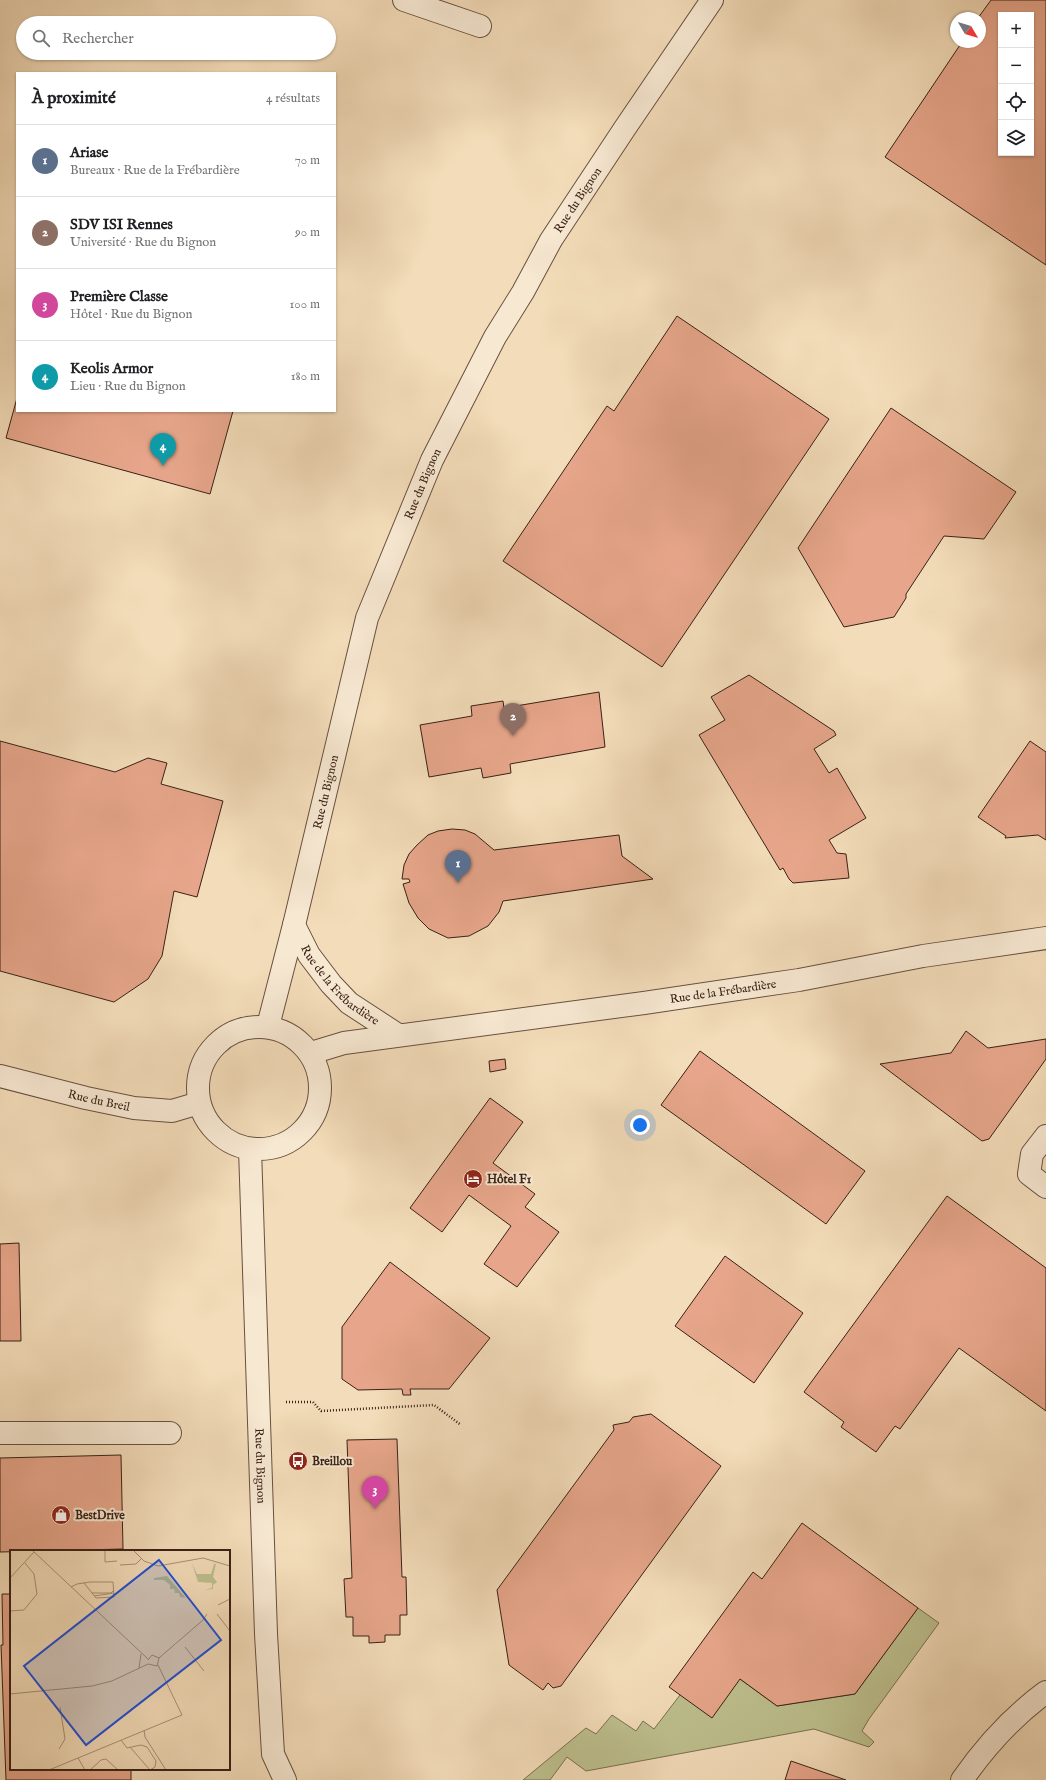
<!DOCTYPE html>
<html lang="fr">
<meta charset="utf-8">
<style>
:root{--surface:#fff;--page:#f2f2f2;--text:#202124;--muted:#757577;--line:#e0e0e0;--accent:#0b8043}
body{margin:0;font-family:"IM FELL English",serif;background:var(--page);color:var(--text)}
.controls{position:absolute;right:12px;top:12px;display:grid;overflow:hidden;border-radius:0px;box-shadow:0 1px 3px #0004}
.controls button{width:36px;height:36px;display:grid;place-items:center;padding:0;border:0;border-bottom:1px solid var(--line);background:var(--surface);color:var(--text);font:20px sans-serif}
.compass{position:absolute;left:950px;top:12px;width:36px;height:36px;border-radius:50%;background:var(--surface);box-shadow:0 1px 3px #0004;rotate:128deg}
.you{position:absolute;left:640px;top:1125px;width:14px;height:14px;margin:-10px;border:3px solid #fff;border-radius:50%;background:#1a73e8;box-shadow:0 0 0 6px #1a73e833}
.badge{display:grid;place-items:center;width:26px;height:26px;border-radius:50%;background:var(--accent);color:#fff;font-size:13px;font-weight:700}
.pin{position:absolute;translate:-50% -33px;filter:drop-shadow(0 1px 2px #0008)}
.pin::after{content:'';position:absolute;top:21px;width:14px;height:12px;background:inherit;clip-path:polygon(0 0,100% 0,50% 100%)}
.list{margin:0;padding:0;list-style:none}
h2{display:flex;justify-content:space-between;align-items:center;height:52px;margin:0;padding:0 16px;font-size:17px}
h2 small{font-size:13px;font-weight:400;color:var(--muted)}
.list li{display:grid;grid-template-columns:26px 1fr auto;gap:12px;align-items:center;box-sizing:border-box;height:72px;padding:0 16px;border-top:1px solid var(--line)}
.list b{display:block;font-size:15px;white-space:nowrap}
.list p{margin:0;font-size:13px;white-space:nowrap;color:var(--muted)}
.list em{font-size:13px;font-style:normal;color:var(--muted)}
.icon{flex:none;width:22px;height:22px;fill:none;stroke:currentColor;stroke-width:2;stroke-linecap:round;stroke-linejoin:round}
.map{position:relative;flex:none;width:1046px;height:1780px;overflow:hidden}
.search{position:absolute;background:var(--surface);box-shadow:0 1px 3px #0004;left:16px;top:16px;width:320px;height:44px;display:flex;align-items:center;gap:10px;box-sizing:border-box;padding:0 14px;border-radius:22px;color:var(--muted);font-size:15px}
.panel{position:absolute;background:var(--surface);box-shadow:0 1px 3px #0004;left:16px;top:72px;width:320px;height:340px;border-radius:0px}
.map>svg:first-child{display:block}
.green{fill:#bdc08e;stroke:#7b7052}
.building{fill:#e7a68b;stroke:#392116;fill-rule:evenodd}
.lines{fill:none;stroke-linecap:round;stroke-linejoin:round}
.minor-casing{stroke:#68503f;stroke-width:24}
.path{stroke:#392116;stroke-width:2.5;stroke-dasharray:1 2;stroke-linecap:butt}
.minor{stroke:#f7e8d2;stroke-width:22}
.labels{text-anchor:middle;stroke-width:4;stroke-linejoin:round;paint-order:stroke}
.street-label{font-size:12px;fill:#392116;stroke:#f7e8d2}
.poi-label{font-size:12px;font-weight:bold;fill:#392116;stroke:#f7e8d2;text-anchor:start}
.inset-road{fill:none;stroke:#a99178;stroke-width:1}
.view{fill:#1d4ed8;fill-opacity:0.15;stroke:#1d4ed8;stroke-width:2}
.inset-edge{fill:none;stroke:#392116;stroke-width:2}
</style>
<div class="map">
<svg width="1046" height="1780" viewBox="0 0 1046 1780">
<rect width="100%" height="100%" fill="#f3dcb9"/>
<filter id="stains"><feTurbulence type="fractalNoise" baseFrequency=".005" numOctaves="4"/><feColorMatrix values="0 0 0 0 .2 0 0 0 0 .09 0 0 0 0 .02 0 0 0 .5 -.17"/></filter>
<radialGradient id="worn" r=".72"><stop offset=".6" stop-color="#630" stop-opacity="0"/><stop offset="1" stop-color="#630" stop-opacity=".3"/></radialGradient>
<polygon class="green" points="918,1608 939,1623 869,1719 862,1731 874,1742 869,1747 814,1729 586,1771 567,1757 550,1780 523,1780 586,1728 596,1734 612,1715 636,1731 643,1721 654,1729 680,1695 740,1679 777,1706 855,1694"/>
<g class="building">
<path d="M991 0H1046V265L885 157 962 42H980V18H978ZM1001 15H1031V153H1001Z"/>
<polygon points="677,316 829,419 662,667 503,561 607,406 614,411"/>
<polygon points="17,398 17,411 233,411 210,494 6,438"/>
<polygon points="891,408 1016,492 984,539 944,536 906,594 906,598 894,617 844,627 798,548"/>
<polygon points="749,675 834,731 836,735 814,749 829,773 837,768 866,818 829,840 837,853 846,854 849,878 793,883 789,879 783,868 780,870 699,735 725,720 711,697"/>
<polygon points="599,692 605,747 510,764 511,773 483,778 481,768 429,777 420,725 472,716 471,706 503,701 504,708"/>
<polygon points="0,741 115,772 148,758 167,763 161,784 223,801 197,897 174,891 162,956 148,979 114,1002 0,971"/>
<polygon points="1030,741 1046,752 1046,840 1038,835 1005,838 1006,836 978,817"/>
<polygon points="452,829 465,830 475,834 494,850 619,835 622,856 653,879 503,901 499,912 488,926 469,936 448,938 429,929 418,918 409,903 403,884 410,882 409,879 402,879 404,865 409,854 417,845 428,835 438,831"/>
<polygon points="966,1031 988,1048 1046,1039 1046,1059 989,1139 982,1141 880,1064 951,1053"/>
<polygon points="700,1051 865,1171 826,1224 661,1105"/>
<polygon points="505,1059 506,1069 490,1072 489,1061"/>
<polygon points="490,1098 523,1122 493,1163 535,1194 525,1207 559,1232 517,1287 484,1264 511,1226 469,1195 442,1232 410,1208"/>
<polygon points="947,1196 1046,1268 1046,1411 959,1348 900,1429 895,1426 876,1452 841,1427 844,1422 804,1392"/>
<polygon points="19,1243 21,1341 0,1341 0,1244"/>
<polygon points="725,1256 803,1313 754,1383 675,1326"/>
<polygon points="390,1262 490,1338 449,1389 410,1389 411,1395 403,1395 402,1389 358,1390 342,1379 342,1327"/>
<polygon points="651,1414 721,1466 561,1686 553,1688 548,1683 543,1690 509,1665 497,1590 614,1430 613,1425 629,1422 633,1417"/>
<polygon points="397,1439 402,1577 406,1577 407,1615 400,1615 400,1635 385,1635 385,1642 369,1643 369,1636 353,1636 353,1617 346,1617 344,1579 352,1578 347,1440"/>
<polygon points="121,1455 123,1549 0,1552 0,1458"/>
<polygon points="802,1523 918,1608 855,1694 777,1706 740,1679 712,1718 669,1687 753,1572 762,1579"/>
<polygon points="2,1594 11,1594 11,1769 131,1769 131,1780 6,1780 1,1645 3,1645"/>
<polygon points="791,1761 846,1780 785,1780"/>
</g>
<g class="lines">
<g class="minor-casing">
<g id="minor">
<polyline points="404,0 480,26"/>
<path id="s1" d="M294 925 309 955 331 984 349 1003 398 1035"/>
<path id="s2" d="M268 1026 294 925 367 618 432 460 495 337 523 292 551 240 625 128 712 0"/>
<circle cx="259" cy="1088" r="61"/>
<path id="s3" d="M311 1053 344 1043 644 1003 799 980 923 956 1046 938"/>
<path id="s4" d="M0 1076 86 1098 134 1108 172 1111 199 1103"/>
<polyline points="1046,1136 1032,1154 1029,1174 1046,1187"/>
<path id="s5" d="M250 1149 266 1634 273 1754 285 1780"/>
<polyline points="0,1433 170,1433"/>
<path d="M962 1780C985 1747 1013 1716 1046 1692"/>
</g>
</g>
<polyline class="path" points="286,1402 313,1402 321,1411 434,1405 461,1425"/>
<use href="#minor" class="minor"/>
</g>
<defs>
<g id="hotel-disc" transform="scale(1)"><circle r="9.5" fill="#8f2418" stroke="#f7e8d2"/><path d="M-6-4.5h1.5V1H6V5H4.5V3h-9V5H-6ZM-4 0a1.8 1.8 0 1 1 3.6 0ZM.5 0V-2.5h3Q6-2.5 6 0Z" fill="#fff"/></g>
<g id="bus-disc" transform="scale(1)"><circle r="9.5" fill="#8f2418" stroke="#f7e8d2"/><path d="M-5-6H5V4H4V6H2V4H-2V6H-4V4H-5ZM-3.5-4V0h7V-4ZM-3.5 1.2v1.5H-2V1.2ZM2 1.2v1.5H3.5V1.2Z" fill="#fff"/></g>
<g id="shop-disc" transform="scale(1)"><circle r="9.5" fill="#8f2418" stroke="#f7e8d2"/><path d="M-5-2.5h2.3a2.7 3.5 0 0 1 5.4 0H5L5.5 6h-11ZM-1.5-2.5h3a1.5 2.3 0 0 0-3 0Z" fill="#fff"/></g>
</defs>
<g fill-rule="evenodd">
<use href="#hotel-disc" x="473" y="1179"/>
<use href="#bus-disc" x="298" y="1461"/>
<use href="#shop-disc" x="61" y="1515"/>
</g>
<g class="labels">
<g class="street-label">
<text dy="4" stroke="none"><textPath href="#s2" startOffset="889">Rue du Bignon</textPath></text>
<text dy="4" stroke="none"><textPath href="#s2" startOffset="565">Rue du Bignon</textPath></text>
<text dy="4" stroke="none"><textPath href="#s2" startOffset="241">Rue du Bignon</textPath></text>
<text dy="4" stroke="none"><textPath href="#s1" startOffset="77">Rue de la Frébardière</textPath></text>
<text dy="4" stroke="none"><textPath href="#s3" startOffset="417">Rue de la Frébardière</textPath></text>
<text dy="4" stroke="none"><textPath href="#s4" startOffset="102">Rue du Breil</textPath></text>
<text dy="4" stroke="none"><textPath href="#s5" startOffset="317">Rue du Bignon</textPath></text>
</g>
<g class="poi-label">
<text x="487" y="1183">Hôtel F1</text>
<text x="312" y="1465">Breillou</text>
<text x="75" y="1519">BestDrive</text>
</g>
</g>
<g transform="translate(10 1550)">
<rect width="220" height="220" fill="#f3dcb9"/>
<path d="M182 13 187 24H201L204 14 198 13 206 14 203 27 207 32 203 35V39L194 40 202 38V33L188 32ZM157 26 176 48 184 49 170 47 169 43H165L164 39H160V35L154 30H144V28Z" fill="#bdc08e"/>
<path class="inset-road" d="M22 0 138 109M95 0V12L107 11M123 0 134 11 148 16 193 8 220 16M110 15 126 14 131 9M0 28 24 2M61 37 67 34 80 32H103L104 47 86 48 74 33M82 43H101L104 40M84 46 104 43M208 55 220 49M0 61 14 60 27 44 24 24 15 13M207 64 220 81M175 97 194 121M149 108 193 70 197 64M138 110 142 105 149 108M138 114 147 116 149 108M129 118 131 104M0 144 82 136 102 131 138 114M134 180 135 187 156 220M111 190 117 198 131 195 137 197 146 211 145 217 140 220M120 197 140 220M49 199 55 189 50 157M68 208 75 220M39 220 172 165 148 115M80 220 91 210 96 209 108 220"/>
<path class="view" d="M149 10 211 90 76 195 14 116Z"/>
<rect width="220" height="220" class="inset-edge"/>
</g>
<rect width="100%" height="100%" filter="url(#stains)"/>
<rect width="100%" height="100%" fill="url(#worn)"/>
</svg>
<div class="controls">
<button>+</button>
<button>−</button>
<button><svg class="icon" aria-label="locate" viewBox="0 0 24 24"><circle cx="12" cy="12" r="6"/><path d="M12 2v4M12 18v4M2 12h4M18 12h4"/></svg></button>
<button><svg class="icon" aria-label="layers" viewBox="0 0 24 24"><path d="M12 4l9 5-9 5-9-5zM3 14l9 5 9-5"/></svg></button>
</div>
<svg class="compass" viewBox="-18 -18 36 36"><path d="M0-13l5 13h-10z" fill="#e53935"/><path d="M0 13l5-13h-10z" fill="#757577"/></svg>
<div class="you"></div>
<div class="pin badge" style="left:458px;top:883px;background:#5c6f8a">1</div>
<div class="pin badge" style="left:513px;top:736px;background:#8d6e63">2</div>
<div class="pin badge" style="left:375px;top:1509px;background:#d1479c">3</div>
<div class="pin badge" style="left:163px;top:466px;background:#0f9aa8">4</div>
<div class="search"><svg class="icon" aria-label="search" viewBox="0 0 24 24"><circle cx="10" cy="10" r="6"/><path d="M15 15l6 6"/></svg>Rechercher</div>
<section class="panel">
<h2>À proximité<small>4 résultats</small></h2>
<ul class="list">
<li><span class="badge" style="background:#5c6f8a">1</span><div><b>Ariase</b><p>Bureaux · Rue de la Frébardière</p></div><em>70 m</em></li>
<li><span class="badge" style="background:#8d6e63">2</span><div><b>SDV ISI Rennes</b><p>Université · Rue du Bignon</p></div><em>90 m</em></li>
<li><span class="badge" style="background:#d1479c">3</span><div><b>Première Classe</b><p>Hôtel · Rue du Bignon</p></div><em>100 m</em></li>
<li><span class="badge" style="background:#0f9aa8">4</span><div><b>Keolis Armor</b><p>Lieu · Rue du Bignon</p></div><em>180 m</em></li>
</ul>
</section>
</div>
